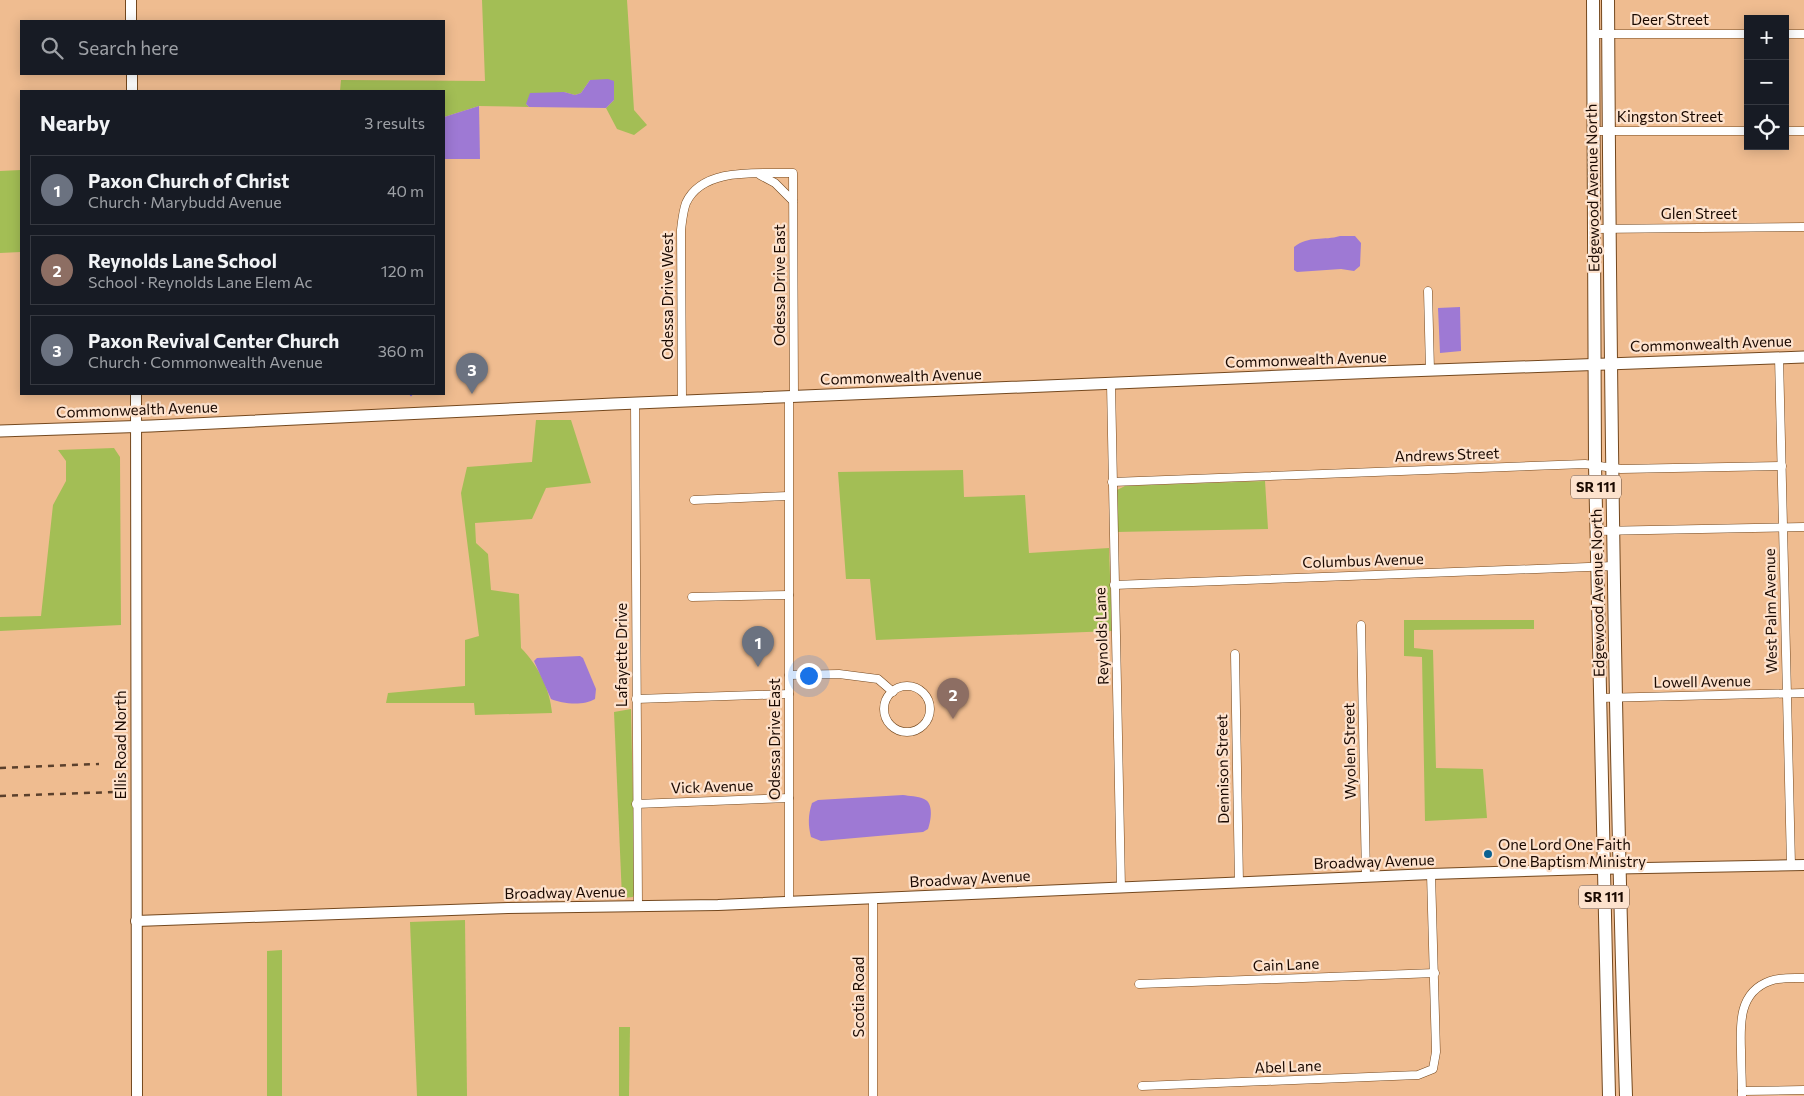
<!DOCTYPE html>
<meta charset="utf-8">
<style>
:root{--surface:#171b24;--page:#242831;--text:#f1f3f6;--muted:#9ea1a6;--line:#363941;--accent:#ea580c}
body{margin:0;font-family:Commissioner,sans-serif;background:var(--page);color:var(--text)}
.controls{position:absolute;right:15px;top:15px;display:grid;overflow:hidden;border-radius:0px;box-shadow:0 2px 12px #0003}
.controls button{width:45px;height:45px;display:grid;place-items:center;padding:0;border:0;border-bottom:1px solid var(--line);background:var(--surface);color:var(--text);font:25px sans-serif}
.you{position:absolute;left:808px;top:675px;width:18px;height:18px;margin:-12px;border:4px solid #fff;border-radius:50%;background:#1a73e8;box-shadow:0 0 0 8px #1a73e833}
.badge{display:grid;place-items:center;width:32px;height:32px;border-radius:50%;background:var(--accent);color:#fff;font-size:16px;font-weight:700}
.pin{position:absolute;translate:-50% -41px;filter:drop-shadow(0 1px 2px #0008)}
.pin::after{content:'';position:absolute;top:26px;width:18px;height:15px;background:inherit;clip-path:polygon(0 0,100% 0,50% 100%)}
.list{margin:0;padding:0;list-style:none}
h2{display:flex;justify-content:space-between;align-items:center;height:65px;margin:0;padding:0 20px;font-size:21px}
h2 small{font-size:16px;font-weight:400;color:var(--muted)}
.list li{display:grid;grid-template-columns:32px 1fr auto;gap:15px;align-items:center;box-sizing:border-box;height:70px;margin:0 10px 10px;padding:0 10px;border:1px solid var(--line);border-radius:0px}
.list b{display:block;font-size:19px;white-space:nowrap}
.list p{margin:0;font-size:16px;white-space:nowrap;color:var(--muted)}
.list em{font-size:16px;font-style:normal;color:var(--muted)}
.icon{flex:none;width:28px;height:28px;fill:none;stroke:currentColor;stroke-width:2;stroke-linecap:round;stroke-linejoin:round}
.map{position:relative;flex:none;width:1804px;height:1096px;overflow:hidden}
.search{position:absolute;background:var(--surface);box-shadow:0 2px 12px #0003;left:20px;top:20px;width:425px;height:55px;display:flex;align-items:center;gap:12px;box-sizing:border-box;padding:0 18px;border-radius:0px;color:var(--muted);font-size:19px}
.panel{position:absolute;background:var(--surface);box-shadow:0 2px 12px #0003;left:20px;top:90px;width:425px;height:305px;border-radius:0px}
.map>svg:first-child{display:block}
.green{fill:#a3be55}
.water{fill:#9e79d4}
.lines{fill:none;stroke-linecap:round;stroke-linejoin:round}
.stream{stroke:#9e79d4;stroke-width:2.5}
.minor-casing{stroke:#74481e;stroke-width:9}
.tertiary-casing{stroke:#74481e;stroke-width:12}
.secondary-casing{stroke:#74481e;stroke-width:13}
.primary-casing{stroke:#74481e;stroke-width:14}
.minor{stroke:#fff;stroke-width:8}
.tertiary{stroke:#fff;stroke-width:10}
.secondary{stroke:#fff;stroke-width:11}
.primary{stroke:#fff;stroke-width:12}
.rail{stroke:#5b402c;stroke-width:2.5;stroke-dasharray:6 6;stroke-linecap:butt}
.poi-dot{fill:#096192;stroke:#fde2cd;stroke-width:2}
.labels{text-anchor:middle;stroke-width:4.5;stroke-linejoin:round;paint-order:stroke}
.shield{fill:#fde2cd;stroke:#5e4a3e;stroke-width:1}
.shield-label{font-size:14px;font-weight:bold;fill:#1a0900}
.street-label{font-size:15px;fill:#1a0900;stroke:#fde2cd}
.poi-label{font-size:15px;fill:#1a0900;stroke:#fde2cd;text-anchor:start}
</style>
<div class="map">
<svg width="1804" height="1096" viewBox="0 0 1804 1096">
<rect width="100%" height="100%" fill="#efbc90"/>
<g class="green">
<polygon points="482,0 627,0 634,110 647,125 634,135 617,129 606,108 614,100 590,80 581,93 575,95 564,92 526,104 529,107 479,106 444,117 444,91 340,91 341,80 485,81"/>
<polygon points="21,170 21,252 0,253 0,171"/>
<path d="M536 420H571L591 483 546 488 532 519 475 523 476 543 488 554 491 590 519 594 521 648C538 665 550 689 552 713L475 715 474 703H386L388 693 465 686V640L479 636 461 493 467 467 532 462Z"/>
<polygon points="114,448 120,457 121,625 0,631 0,617 41,616 53,505 66,481 66,461 58,450"/>
<polygon points="963,470 964,497 1025,495 1029,553 1109,548 1112,631 876,640 870,579 846,579 838,472"/>
<polygon points="1265,481 1268,529 1116,532 1115,491 1125,486"/>
<polygon points="1404,620 1534,620 1534,629 1414,630 1414,648 1433,650 1436,768 1483,769 1487,818 1425,821 1422,657 1404,656"/>
<polygon points="631,709 635,892 633,897 622,898 614,712"/>
<polygon points="465,920 467,1096 417,1096 410,922"/>
<polygon points="282,950 282,1096 267,1096 267,951"/>
<polygon points="619,1027 630,1027 629,1096 619,1096"/>
</g>
<g class="water">
<polygon points="608,79 614,81 614,100 606,108 529,107 526,104 530,93 564,92 575,95 581,93 590,80"/>
<polygon points="479,106 480,159 444,159 444,117"/>
<path d="M1340 236H1355L1361 243 1360 266 1354 271 1341 269 1297 272 1294 270V247C1309 235 1324 241 1340 236Z"/>
<polygon points="1460,307 1461,351 1440,353 1438,308"/>
<path d="M580 656 583 658 596 689 595 699C584 706 562 704 551 699L534 661 537 658Z"/>
<path d="M903 795C909 796 918 796 924 799 934 803 931 821 928 829L923 832 821 841 811 837C808 825 808 815 812 803L818 800Z"/>
</g>
<g class="lines">
<polyline class="stream" points="411,394 411,395"/>
<g class="minor-casing">
<g id="minor">
<polyline points="1593,34 1748,34"/>
<polyline points="1785,34 1804,34"/>
<polyline points="1593,131 1748,131"/>
<polyline points="1785,131 1804,131"/>
<polyline points="760,175 775,183 793,201"/>
<polyline points="1593,229 1804,227"/>
<polyline points="1428,291 1430,370"/>
<polyline points="1779,357 1791,865"/>
<polyline points="1111,384 1121,888"/>
<path d="M682 401 681 230C682 221 683 211 686 203 703 166 760 174 793 173L794 396"/>
<polyline points="635,403 638,907"/>
<polyline points="1112,482 1585,464 1621,469 1782,466"/>
<polyline points="694,500 788,496"/>
<polyline points="1597,531 1804,527"/>
<polyline points="1114,585 1614,566"/>
<polyline points="692,597 789,595"/>
<polyline points="1361,625 1366,877"/>
<polyline points="1235,654 1239,883"/>
<polyline points="789,675 839,674 878,679 893,692"/>
<circle cx="907" cy="709" r="23"/>
<polyline points="1600,698 1804,693"/>
<polyline points="636,699 789,694"/>
<polyline points="636,804 789,798"/>
<polyline points="789,902 789,396"/>
<polyline points="1139,984 1435,973"/>
<polyline points="1142,1086 1418,1075 1433,1069 1436,1052 1431,874"/>
<polyline points="1742,1091 1804,1090"/>
<polyline points="873,1096 873,898"/>
<path d="M1742 1096C1742 1081 1741 1065 1741 1050 1740 1023 1739 992 1770 981 1781 977 1793 978 1804 978"/>
</g>
</g>
<g class="tertiary-casing">
<g id="tertiary">
<polyline points="131,0 131,21"/>
<polyline points="132,74 132,91"/>
<polyline points="136,394 137,1096"/>
<polyline points="136,921 508,908 718,905 1431,874 1592,869 1804,865"/>
</g>
</g>
<g class="secondary-casing">
<polyline id="secondary" points="0,431 151,426 613,404 1379,372 1804,357"/>
</g>
<g class="primary-casing">
<g id="primary">
<polyline points="1593,0 1595,465 1609,1096"/>
<path d="M1608 0C1610 365 1614 731 1626 1096"/>
</g>
</g>
<use href="#minor" class="minor"/>
<use href="#tertiary" class="tertiary"/>
<use href="#secondary" class="secondary"/>
<use href="#primary" class="primary"/>
<g class="rail">
<polyline points="0,768 99,764"/>
<polyline points="0,796 114,792"/>
</g>
</g>
<circle class="poi-dot" cx="1488" cy="854" r="5"/>
<g class="labels">
<g class="shield">
<rect x="1571" y="475.5" width="50" height="23" rx="4"/>
<rect x="1579" y="885.5" width="50" height="23" rx="4"/>
</g>
<g class="shield-label">
<text x="1596" y="492">SR 111</text>
<text x="1604" y="902">SR 111</text>
</g>
<g class="street-label">
<text x="1670" y="25">Deer Street</text>
<text x="1670" y="122">Kingston Street</text>
<text transform="translate(1593 188) rotate(-91)" y="5">Edgewood Avenue North</text>
<text x="1699" y="219">Glen Street</text>
<text transform="translate(780 285) rotate(-90)" y="5">Odessa Drive East</text>
<text transform="translate(668 296) rotate(-90)" y="5">Odessa Drive West</text>
<text transform="translate(1711 344) rotate(-2)" y="5">Commonwealth Avenue</text>
<text transform="translate(1306 360) rotate(-2)" y="5">Commonwealth Avenue</text>
<text transform="translate(901 377) rotate(-2)" y="5">Commonwealth Avenue</text>
<text transform="translate(137 410) rotate(-2)" y="5">Commonwealth Avenue</text>
<text transform="translate(1447 455) rotate(-2)" y="5">Andrews Street</text>
<text transform="translate(1363 561) rotate(-2)" y="5">Columbus Avenue</text>
<text transform="translate(1598 593) rotate(-91)" y="5">Edgewood Avenue North</text>
<text transform="translate(1771 611) rotate(-91)" y="5">West Palm Avenue</text>
<text transform="translate(1102 636) rotate(-92)" y="5">Reynolds Lane</text>
<text transform="translate(622 655) rotate(-90)" y="5">Lafayette Drive</text>
<text transform="translate(1702 682) rotate(-1)" y="5">Lowell Avenue</text>
<text transform="translate(775 739) rotate(-90)" y="5">Odessa Drive East</text>
<text transform="translate(121 745) rotate(-90)" y="5">Ellis Road North</text>
<text transform="translate(1350 751) rotate(-91)" y="5">Wyolen Street</text>
<text transform="translate(1223 769) rotate(-91)" y="5">Dennison Street</text>
<text transform="translate(712 787) rotate(-2)" y="5">Vick Avenue</text>
<text transform="translate(1374 862) rotate(-2)" y="5">Broadway Avenue</text>
<text transform="translate(970 879) rotate(-3)" y="5">Broadway Avenue</text>
<text transform="translate(565 893) rotate(-1)" y="5">Broadway Avenue</text>
<text transform="translate(1286 965) rotate(-2)" y="5">Cain Lane</text>
<text transform="translate(859 997) rotate(-90)" y="5">Scotia Road</text>
<text transform="translate(1288 1067) rotate(-2)" y="5">Abel Lane</text>
</g>
<g class="poi-label">
<text x="1498" y="850">One Lord One Faith<tspan x="1498" dy="17">One Baptism Ministry</tspan></text>
</g>
</g>
</svg>
<div class="controls">
<button>+</button>
<button>−</button>
<button><svg class="icon" aria-label="locate" viewBox="0 0 24 24"><circle cx="12" cy="12" r="6"/><path d="M12 2v4M12 18v4M2 12h4M18 12h4"/></svg></button>
</div>
<div class="you"></div>
<div class="pin badge" style="left:758px;top:667px;background:#6b7280">1</div>
<div class="pin badge" style="left:953px;top:719px;background:#8d6e63">2</div>
<div class="pin badge" style="left:472px;top:394px;background:#6b7280">3</div>
<div class="search"><svg class="icon" aria-label="search" viewBox="0 0 24 24"><circle cx="10" cy="10" r="6"/><path d="M15 15l6 6"/></svg>Search here</div>
<section class="panel">
<h2>Nearby<small>3 results</small></h2>
<ul class="list">
<li><span class="badge" style="background:#6b7280">1</span><div><b>Paxon Church of Christ</b><p>Church · Marybudd Avenue</p></div><em>40 m</em></li>
<li><span class="badge" style="background:#8d6e63">2</span><div><b>Reynolds Lane School</b><p>School · Reynolds Lane Elem Ac</p></div><em>120 m</em></li>
<li><span class="badge" style="background:#6b7280">3</span><div><b>Paxon Revival Center Church</b><p>Church · Commonwealth Avenue</p></div><em>360 m</em></li>
</ul>
</section>
</div>
